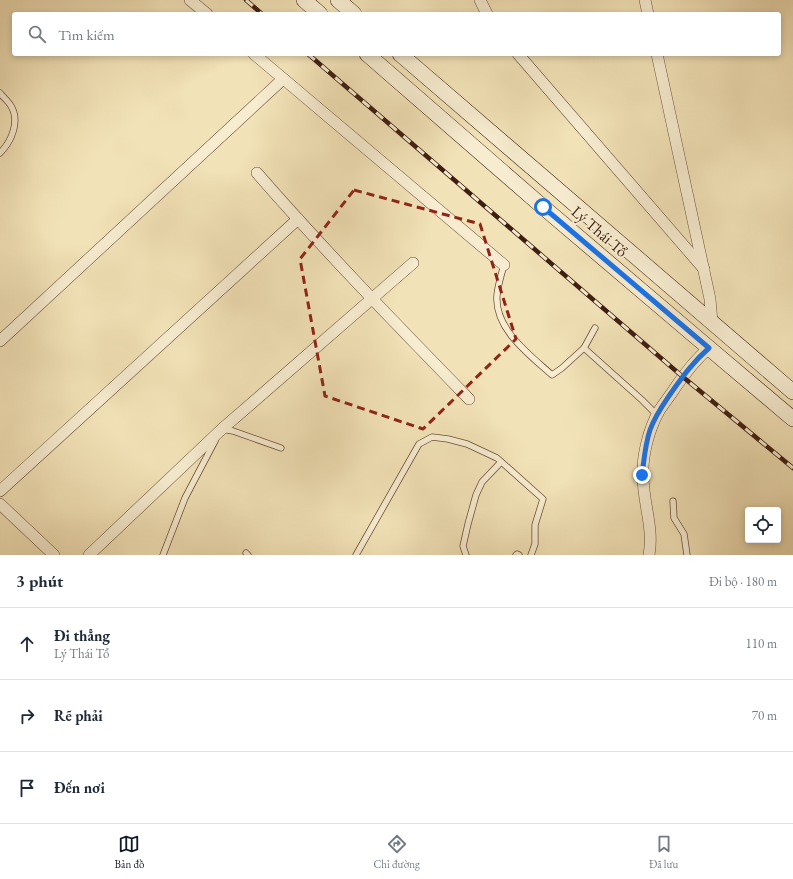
<!DOCTYPE html>
<html lang="vi">
<meta charset="utf-8">
<style>
:root{--surface:#fff;--page:#f6f6f7;--text:#1f2937;--muted:#747a83;--line:#e0e1e3;--accent:#111827}
body{margin:0;font-family:"EB Garamond",serif;background:var(--page);color:var(--text)}
.controls{position:absolute;right:12px;bottom:12px;display:grid;overflow:hidden;border-radius:4px;box-shadow:0 2px 6px #0003}
.controls button{width:36px;height:36px;display:grid;place-items:center;padding:0;border:0;border-bottom:1px solid var(--line);background:var(--surface);color:var(--text);font:20px sans-serif}
.stop{position:absolute;width:12px;height:12px;margin:-9px;border:3px solid #1a73e8;border-radius:50%;background:#fff}
.stop.end{background:#1a73e8;border-color:#fff;box-shadow:0 1px 4px #0008}
.list{margin:0;padding:0;list-style:none}
h2{display:flex;justify-content:space-between;align-items:center;height:52px;margin:0;padding:0 16px;font-size:17px}
h2 small{font-size:13px;font-weight:400;color:var(--muted)}
.list li{display:grid;grid-template-columns:26px 1fr auto;gap:12px;align-items:center;box-sizing:border-box;height:72px;padding:0 16px;border-top:1px solid var(--line)}
.list b{display:block;font-size:15px;white-space:nowrap}
.list p{margin:0;font-size:13px;white-space:nowrap;color:var(--muted)}
.list em{font-size:13px;font-style:normal;color:var(--muted)}
.icon{flex:none;width:22px;height:22px;fill:none;stroke:currentColor;stroke-width:2;stroke-linecap:round;stroke-linejoin:round}
.map{position:relative;flex:none;width:793px;height:555px;overflow:hidden}
.search{position:absolute;background:var(--surface);box-shadow:0 2px 6px #0003;left:12px;right:12px;top:12px;height:44px;display:flex;align-items:center;gap:10px;box-sizing:border-box;padding:0 14px;border-radius:4px;color:var(--muted);font-size:15px}
.sheet{height:268px;background:var(--surface)}
nav{display:flex;justify-content:space-around;align-items:center;box-sizing:border-box;height:56px;border-top:1px solid var(--line);background:var(--surface);font-size:11px;color:var(--muted)}
nav a{display:grid;justify-items:center;gap:2px}
nav .on{color:var(--accent)}
.map>svg:first-child{display:block}
.lines{fill:none;stroke-linecap:round;stroke-linejoin:round}
.service-casing{stroke:#6b4f3a;stroke-width:7}
.minor-casing{stroke:#6b4f3a;stroke-width:12}
.secondary-casing{stroke:#3e1e10;stroke-width:16}
.service{stroke:#f7ecd0;stroke-width:5.5}
.minor{stroke:#f7ecd0;stroke-width:11}
.secondary{stroke:#f7ecd0;stroke-width:15}
.rail-casing{stroke:#3e1e10;stroke-width:4.5}
.rail{stroke:#f7ecd0;stroke-width:3;stroke-dasharray:9;stroke-linecap:butt}
.route{stroke:#1a73e8;stroke-width:5}
.marked{fill:none;stroke:#8f2418;stroke-width:3;stroke-dasharray:8 5;stroke-linejoin:round}
.labels{text-anchor:middle;stroke-width:4;stroke-linejoin:round;paint-order:stroke}
.street-label{font-size:16px;fill:#3e1e10;stroke:#f7ecd0}
</style>
<div class="map">
<svg width="793" height="555" viewBox="0 0 793 555">
<rect width="100%" height="100%" fill="#f2e2b7"/>
<filter id="stains"><feTurbulence type="fractalNoise" baseFrequency=".005" numOctaves="4"/><feColorMatrix values="0 0 0 0 .2 0 0 0 0 .09 0 0 0 0 .02 0 0 0 .5 -.17"/></filter>
<radialGradient id="worn" r=".72"><stop offset=".6" stop-color="#630" stop-opacity="0"/><stop offset="1" stop-color="#630" stop-opacity=".3"/></radialGradient>
<g class="lines">
<g class="service-casing">
<g id="service">
<path d="M0 93C3 97 8 101 11 106 20 121 12 141 0 153"/>
<path d="M504 265C501 275 498 285 497 295 494 329 530 355 552 375L562 368 584 348 595 328"/>
<polyline points="584,348 642,400 657,415"/>
<polyline points="222,429 233,431 281,448"/>
<polyline points="673,501 674,518 684,534 687,555"/>
<polyline points="246,553 248,555"/>
<polyline points="163,555 185,498 215,441"/>
<polyline points="356,555 419,444 432,437 448,439 467,444 497,458 543,499 535,525 535,544 531,555"/>
<polyline points="466,555 463,546 468,524 476,495 482,482 501,462"/>
<polyline points="516,555 517,554 519,555"/>
</g>
</g>
<g class="minor-casing">
<g id="minor">
<polyline points="190,0 207,14"/>
<polyline points="480,0 487,14"/>
<polyline points="645,0 648,14"/>
<polyline points="254,54 504,265"/>
<polyline points="518,54 704,269"/>
<polyline points="657,54 710,299 712,323"/>
<path d="M257 173C325 251 397 325 469 399"/>
<polyline points="0,341 283,79"/>
<polyline points="0,491 298,219"/>
<polyline points="0,504 54,555"/>
<polyline points="89,555 222,429 413,263"/>
<path d="M649 555C654 528 643 503 643 476 642 455 649 429 659 411 664 403 670 396 675 388 685 373 695 360 709 348"/>
</g>
</g>
<g class="secondary-casing">
<g id="secondary">
<polyline points="304,0 320,14"/>
<polyline points="338,0 354,14"/>
<polyline points="367,54 543,207 709,348 793,419"/>
<polyline points="400,54 793,392"/>
</g>
</g>
<use href="#service" class="service"/>
<use href="#minor" class="minor"/>
<use href="#secondary" class="secondary"/>
<g class="rail-casing">
<g id="rail">
<polyline points="246,0 262,14"/>
<polyline points="308,54 683,377 793,468"/>
</g>
</g>
<use href="#rail" class="rail"/>
</g>
<g class="lines">
<path class="route" d="M543 207 709 348C693 362 683 376 671 393 663 405 655 416 650 430 645 445 644 460 642 475"/>
</g>
<path class="marked" d="M354 190 480 224 516 339 423 429 325 396 300 259Z"/>
<g class="labels">
<g class="street-label">
<text transform="translate(600 231) rotate(41)" y="6">Lý Thái Tổ</text>
</g>
</g>
<rect width="100%" height="100%" filter="url(#stains)"/>
<rect width="100%" height="100%" fill="url(#worn)"/>
</svg>
<div class="controls">
<button><svg class="icon" aria-label="locate" viewBox="0 0 24 24"><circle cx="12" cy="12" r="6"/><path d="M12 2v4M12 18v4M2 12h4M18 12h4"/></svg></button>
</div>
<div class="stop" style="left:543px;top:207px"></div>
<div class="stop end" style="left:642px;top:475px"></div>
<div class="search"><svg class="icon" aria-label="search" viewBox="0 0 24 24"><circle cx="10" cy="10" r="6"/><path d="M15 15l6 6"/></svg>Tìm kiếm</div>
</div>
<section class="sheet">
<h2>3 phút<small>Đi bộ · 180 m</small></h2>
<ul class="list">
<li><svg class="icon" aria-label="ahead" viewBox="0 0 24 24"><path d="M12 20V5M6 11l6-6 6 6"/></svg><div><b>Đi thẳng</b><p>Lý Thái Tổ</p></div><em>110 m</em></li>
<li><svg class="icon" aria-label="right" viewBox="0 0 24 24"><path d="M7 20v-9h11M14 6l5 5-5 5"/></svg><div><b>Rẽ phải</b></div><em>70 m</em></li>
<li><svg class="icon" aria-label="arrive" viewBox="0 0 24 24"><path d="M6 21V4h12l-3 4 3 4H6"/></svg><div><b>Đến nơi</b></div></li>
</ul>
</section>
<nav>
<a class="on"><svg class="icon" aria-label="map" viewBox="0 0 24 24"><path d="M3 6l6-2 6 2 6-2v14l-6 2-6-2-6 2zM9 4v14M15 6v14"/></svg>Bản đồ</a>
<a><svg class="icon" aria-label="directions" viewBox="0 0 24 24"><path d="M12 3l9 9-9 9-9-9zM9 14v-3h6M13 9l2 2-2 2"/></svg>Chỉ đường</a>
<a><svg class="icon" aria-label="saved" viewBox="0 0 24 24"><path d="M7 4h10v16l-5-4-5 4z"/></svg>Đã lưu</a>
</nav>
